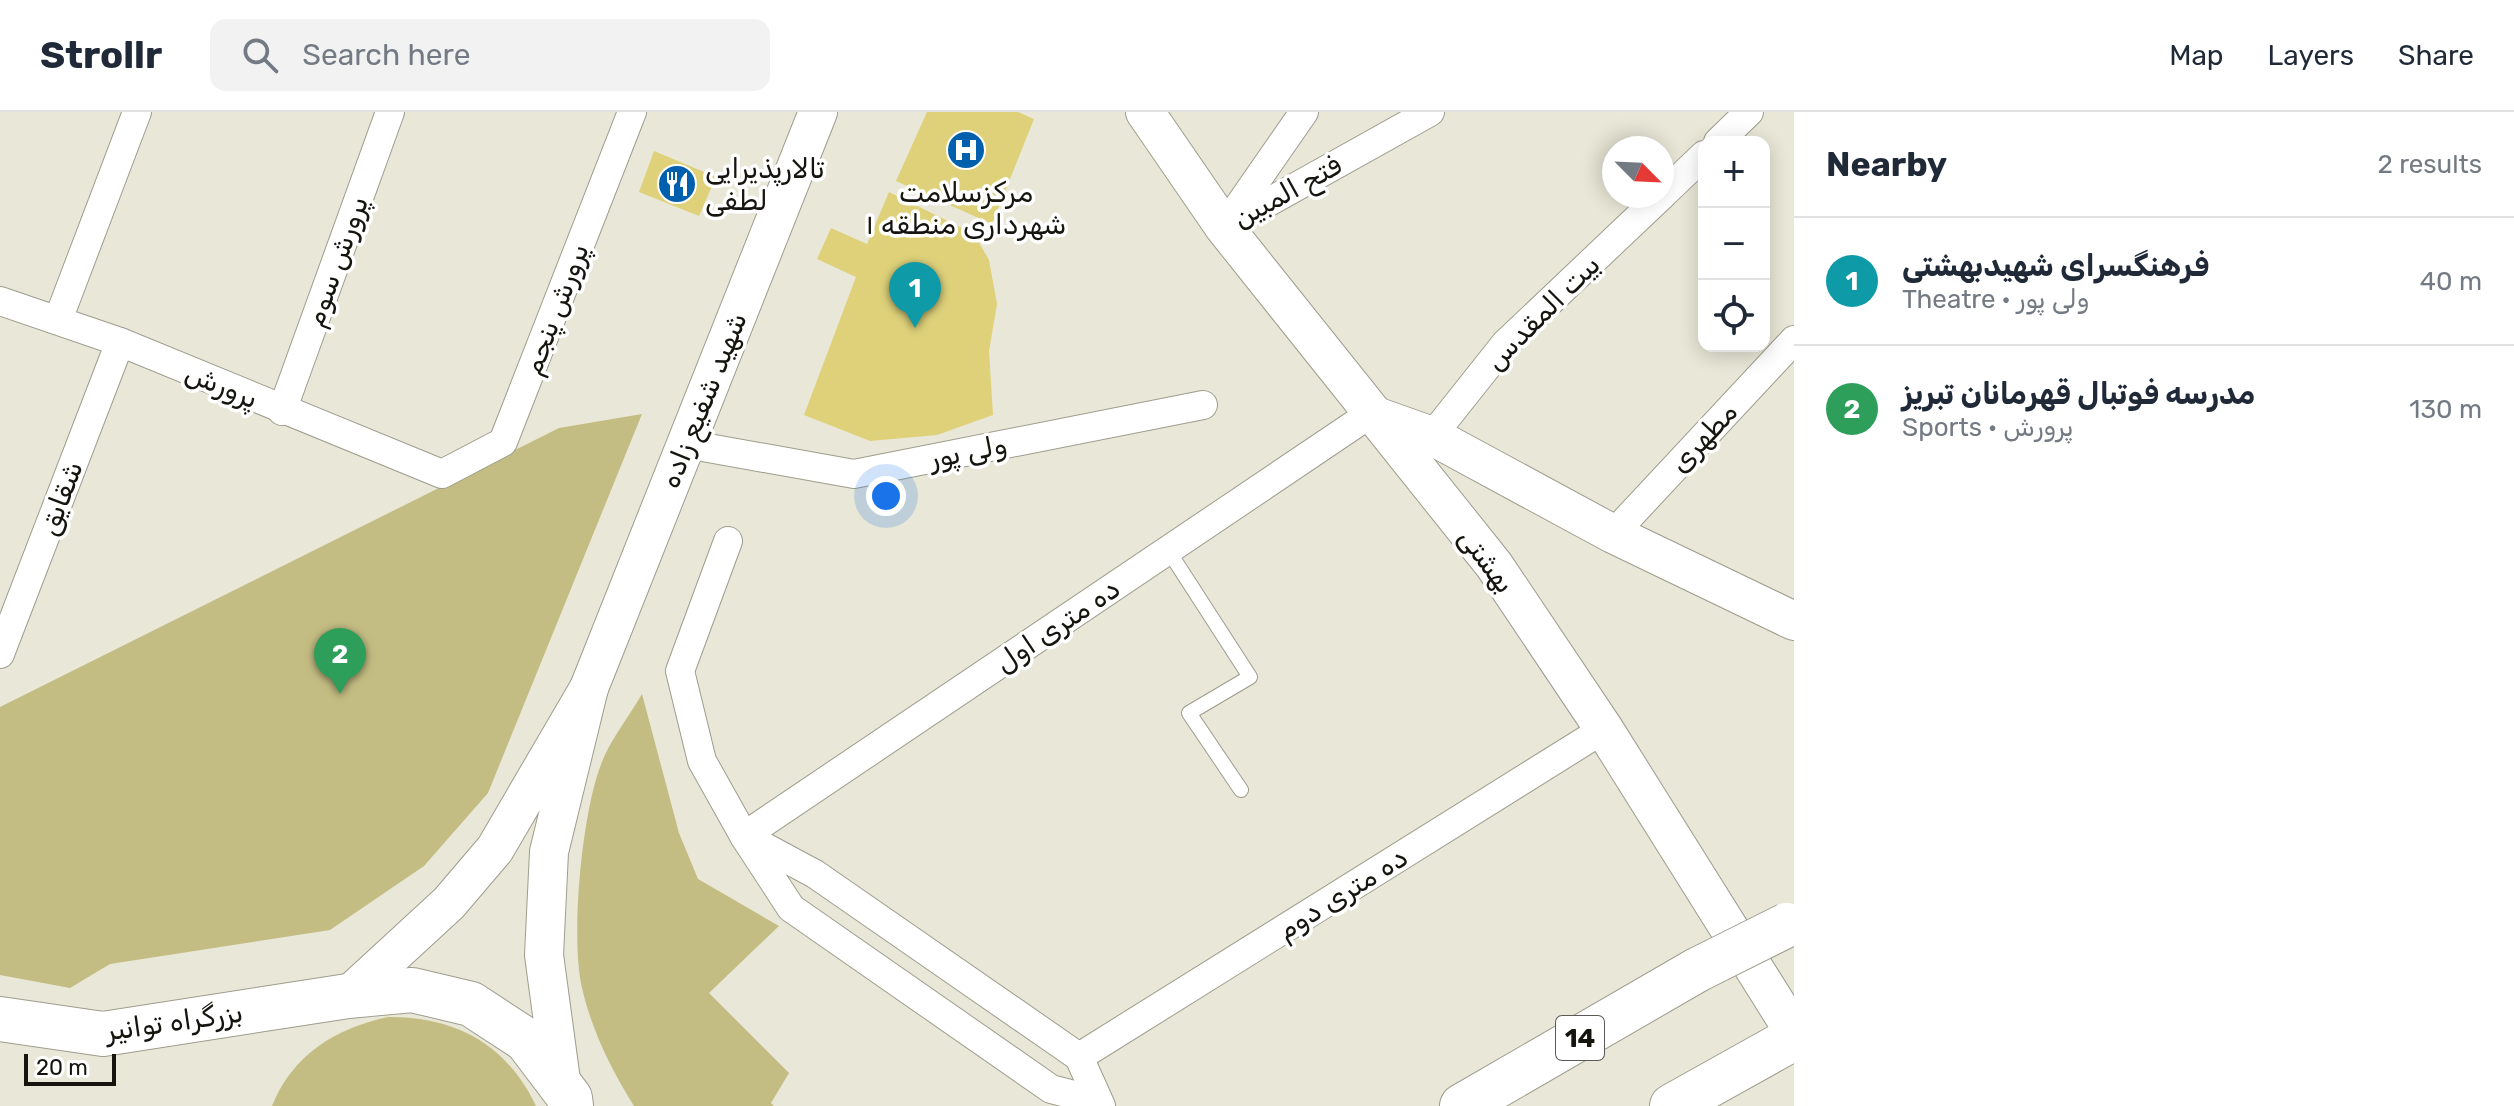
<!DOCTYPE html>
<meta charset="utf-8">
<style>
:root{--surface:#fff;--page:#f2f2f3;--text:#1f2937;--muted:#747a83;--line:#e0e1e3;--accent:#0b8043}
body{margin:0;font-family:Rubik,"Noto Sans Arabic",sans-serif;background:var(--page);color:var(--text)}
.controls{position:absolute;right:24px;top:24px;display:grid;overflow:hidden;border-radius:16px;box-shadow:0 4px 20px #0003}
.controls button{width:72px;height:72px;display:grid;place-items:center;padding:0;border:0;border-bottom:2px solid var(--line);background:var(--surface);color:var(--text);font:40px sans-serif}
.compass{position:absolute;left:1602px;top:24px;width:72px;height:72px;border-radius:50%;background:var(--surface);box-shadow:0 4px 20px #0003;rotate:114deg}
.scale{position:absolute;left:24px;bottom:20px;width:92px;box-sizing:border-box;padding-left:8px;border:4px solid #15140f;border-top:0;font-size:22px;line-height:28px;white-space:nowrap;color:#15140f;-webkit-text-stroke:6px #fff;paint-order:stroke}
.you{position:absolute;left:886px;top:384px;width:28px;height:28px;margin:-20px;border:6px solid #fff;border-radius:50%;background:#1a73e8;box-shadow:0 0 0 12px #1a73e833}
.badge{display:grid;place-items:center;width:52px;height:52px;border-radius:50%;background:var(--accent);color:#fff;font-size:26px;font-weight:700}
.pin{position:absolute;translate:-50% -66px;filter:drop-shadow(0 2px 4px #0008)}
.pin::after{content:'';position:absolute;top:42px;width:28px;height:24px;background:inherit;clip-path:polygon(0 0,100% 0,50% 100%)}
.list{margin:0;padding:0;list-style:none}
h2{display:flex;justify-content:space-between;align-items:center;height:104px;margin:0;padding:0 32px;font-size:34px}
h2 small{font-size:26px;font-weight:400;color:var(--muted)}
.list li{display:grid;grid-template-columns:52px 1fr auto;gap:24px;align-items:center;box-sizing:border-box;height:128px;padding:0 32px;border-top:2px solid var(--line)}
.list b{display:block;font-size:30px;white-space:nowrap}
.list p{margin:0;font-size:26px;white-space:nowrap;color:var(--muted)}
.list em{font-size:26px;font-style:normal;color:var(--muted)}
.icon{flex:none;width:44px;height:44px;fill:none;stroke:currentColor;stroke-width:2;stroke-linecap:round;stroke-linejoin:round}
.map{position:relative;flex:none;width:1794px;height:994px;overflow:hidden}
header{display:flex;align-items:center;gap:48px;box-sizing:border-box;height:112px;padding:0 40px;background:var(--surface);border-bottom:2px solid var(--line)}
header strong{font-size:38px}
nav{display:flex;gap:44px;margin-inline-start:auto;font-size:28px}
.search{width:560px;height:72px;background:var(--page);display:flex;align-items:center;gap:20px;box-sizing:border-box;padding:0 28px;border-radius:16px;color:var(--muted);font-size:30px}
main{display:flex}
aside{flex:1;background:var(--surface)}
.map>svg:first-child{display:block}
.green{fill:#c4bd83}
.building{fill:#ded17a}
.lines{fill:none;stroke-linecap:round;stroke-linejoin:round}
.service-casing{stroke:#9e9d8d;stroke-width:16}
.minor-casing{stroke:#9e9d8d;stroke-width:30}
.secondary-casing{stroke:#9e9d8d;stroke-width:40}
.trunk-casing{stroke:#9e9d8d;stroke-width:46}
.service{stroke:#fff;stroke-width:14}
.minor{stroke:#fff;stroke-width:28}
.secondary{stroke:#fff;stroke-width:38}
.trunk{stroke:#fff;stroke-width:44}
.trunk-bridge-casing{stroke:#9e9d8d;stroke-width:46;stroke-linecap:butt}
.trunk-bridge{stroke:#fff;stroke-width:44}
.labels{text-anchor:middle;stroke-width:7;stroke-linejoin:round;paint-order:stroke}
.shield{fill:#fff;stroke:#5b5a57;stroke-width:2}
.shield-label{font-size:26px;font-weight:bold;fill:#15140f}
.poi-label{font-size:28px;fill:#15140f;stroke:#fff;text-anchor:start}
.street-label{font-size:28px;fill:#15140f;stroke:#fff}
</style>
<header>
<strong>Strollr</strong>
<div class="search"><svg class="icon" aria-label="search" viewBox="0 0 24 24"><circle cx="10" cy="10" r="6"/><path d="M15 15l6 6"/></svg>Search here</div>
<nav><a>Map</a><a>Layers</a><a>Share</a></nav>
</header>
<main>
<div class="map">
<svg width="1794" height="994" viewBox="0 0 1794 994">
<rect width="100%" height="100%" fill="#e9e7d7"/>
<g class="green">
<polygon points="642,302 488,681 424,754 330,818 110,852 70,876 0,863 0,595 559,316"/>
<path d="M642 582 679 721 698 767 779 814 709 881 789 961 771 991 774 994H634C611 957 592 919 582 876 570 825 582 693 604 645 614 623 630 603 642 582Z"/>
<path d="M388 905C454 904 507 932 536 994H272C292 943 336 916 388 905Z"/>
</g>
<g class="building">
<polygon points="927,0 1018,0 1034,7 992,112 896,69"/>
<polygon points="654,39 716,65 699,104 639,80"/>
<polygon points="889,80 974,122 989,148 997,192 989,239 993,303 937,323 870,329 804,303 856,165 817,147 831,116 867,132"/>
</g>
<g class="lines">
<g class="service-casing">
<polyline id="service" points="1168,438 1250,565 1189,601 1241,678"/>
</g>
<g class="minor-casing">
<g id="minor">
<polyline points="1718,30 1749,0"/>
<polyline points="1662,83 1704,43"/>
<polyline points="1229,108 1304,0"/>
<polyline points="1224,115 1430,0"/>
<polyline points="0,189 120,230 442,362 503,330 632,0"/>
<polyline points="58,208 137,0"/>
<polyline points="282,299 390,0"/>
<polyline points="1432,324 1505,232 1661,84"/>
<polyline points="686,332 854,362 1203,293"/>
<polyline points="1613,422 1794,228"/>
<polyline points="728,429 680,559 702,649 744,724 791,796 1051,977 1097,989"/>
<polyline points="0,542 120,230"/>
<polyline points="744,724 1370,302"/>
<polyline points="748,726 815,762 1079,945 1101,994"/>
<polyline points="1079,945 1604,617"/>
</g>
</g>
<g class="secondary-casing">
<g id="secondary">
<polyline points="1145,0 1224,115 1494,453 1604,617 1794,920"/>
<polyline points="1370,302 1432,324 1613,422 1794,509"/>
<polyline points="589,576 818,0"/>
<polyline points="348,884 449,791 495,737 589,576 549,740 544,843 562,976"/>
</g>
</g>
<g class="trunk-casing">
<g id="trunk">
<polyline points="0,907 103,922 348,884 412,878 471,892 526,928 570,986 571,994"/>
<polyline points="1462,994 1697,858"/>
<polyline points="1672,994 1794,926"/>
</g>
</g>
<use href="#service" class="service"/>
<use href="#minor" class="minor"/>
<use href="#secondary" class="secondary"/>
<use href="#trunk" class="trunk"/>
<g class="trunk-bridge-casing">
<polyline id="trunk-bridge" points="1697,858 1787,813"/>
</g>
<use href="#trunk-bridge" class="trunk-bridge"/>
</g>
<defs>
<g id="hospital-disc" transform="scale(2)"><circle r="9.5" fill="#0060ad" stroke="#fff"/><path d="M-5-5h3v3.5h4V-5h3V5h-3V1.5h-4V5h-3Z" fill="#fff"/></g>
<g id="restaurant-disc" transform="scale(2)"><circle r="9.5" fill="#0060ad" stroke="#fff"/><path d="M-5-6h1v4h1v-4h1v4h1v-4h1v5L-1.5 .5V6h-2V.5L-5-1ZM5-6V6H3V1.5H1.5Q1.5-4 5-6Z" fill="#fff"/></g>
</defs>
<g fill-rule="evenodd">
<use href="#hospital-disc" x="966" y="38"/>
<use href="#restaurant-disc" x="677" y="72"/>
</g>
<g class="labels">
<rect class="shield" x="1556" y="904" width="48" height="44" rx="6"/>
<g class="shield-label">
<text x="1580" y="935">14</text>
</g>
<g class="poi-label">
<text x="705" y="66">تالارپذیرایی<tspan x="705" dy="32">لطفی</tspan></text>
<text x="966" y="90" text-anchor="middle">مرکزسلامت<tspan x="966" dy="32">شهرداری منطقه ۱</tspan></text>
</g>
<g class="street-label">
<text transform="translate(1287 79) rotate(-29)" y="10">فتح المبین</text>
<text transform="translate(336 149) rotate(-70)" y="10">پرورش سوم</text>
<text transform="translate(555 197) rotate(-69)" y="10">پرورش پنجم</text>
<text transform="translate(1542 200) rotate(-45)" y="10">بیت المقدس</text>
<text transform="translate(222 273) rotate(23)" y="10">پرورش</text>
<text transform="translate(703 288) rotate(-68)" y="10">شهید شفیع زاده</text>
<text transform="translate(1703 325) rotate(-47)" y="10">مطهری</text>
<text transform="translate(968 339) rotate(-11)" y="10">ولی پور</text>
<text transform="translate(60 386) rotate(-69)" y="10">شقایق</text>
<text transform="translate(1487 448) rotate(53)" y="10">بهشتی</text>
<text transform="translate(1057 513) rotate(-34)" y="10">ده متری اول</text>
<text transform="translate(1342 781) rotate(-32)" y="10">ده متری دوم</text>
<text transform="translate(174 909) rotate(-8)" y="10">بزرگراه توانیر</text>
</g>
</g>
</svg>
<div class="controls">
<button>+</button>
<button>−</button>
<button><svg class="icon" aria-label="locate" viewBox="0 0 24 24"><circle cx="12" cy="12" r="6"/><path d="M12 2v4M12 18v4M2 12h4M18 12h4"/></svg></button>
</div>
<svg class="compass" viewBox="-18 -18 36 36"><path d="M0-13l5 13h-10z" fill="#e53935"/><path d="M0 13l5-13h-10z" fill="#747a83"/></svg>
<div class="scale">20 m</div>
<div class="you"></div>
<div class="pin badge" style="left:915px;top:216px;background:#0f9aa8">1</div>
<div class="pin badge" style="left:340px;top:582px;background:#2e9e5b">2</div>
</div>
<aside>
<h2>Nearby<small>2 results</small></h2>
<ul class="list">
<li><span class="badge" style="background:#0f9aa8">1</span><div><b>فرهنگسرای شهیدبهشتی</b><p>Theatre · ولی پور</p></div><em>40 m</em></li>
<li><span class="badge" style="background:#2e9e5b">2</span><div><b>مدرسه فوتبال قهرمانان تبریز</b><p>Sports · پرورش</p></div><em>130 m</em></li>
</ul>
</aside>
</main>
